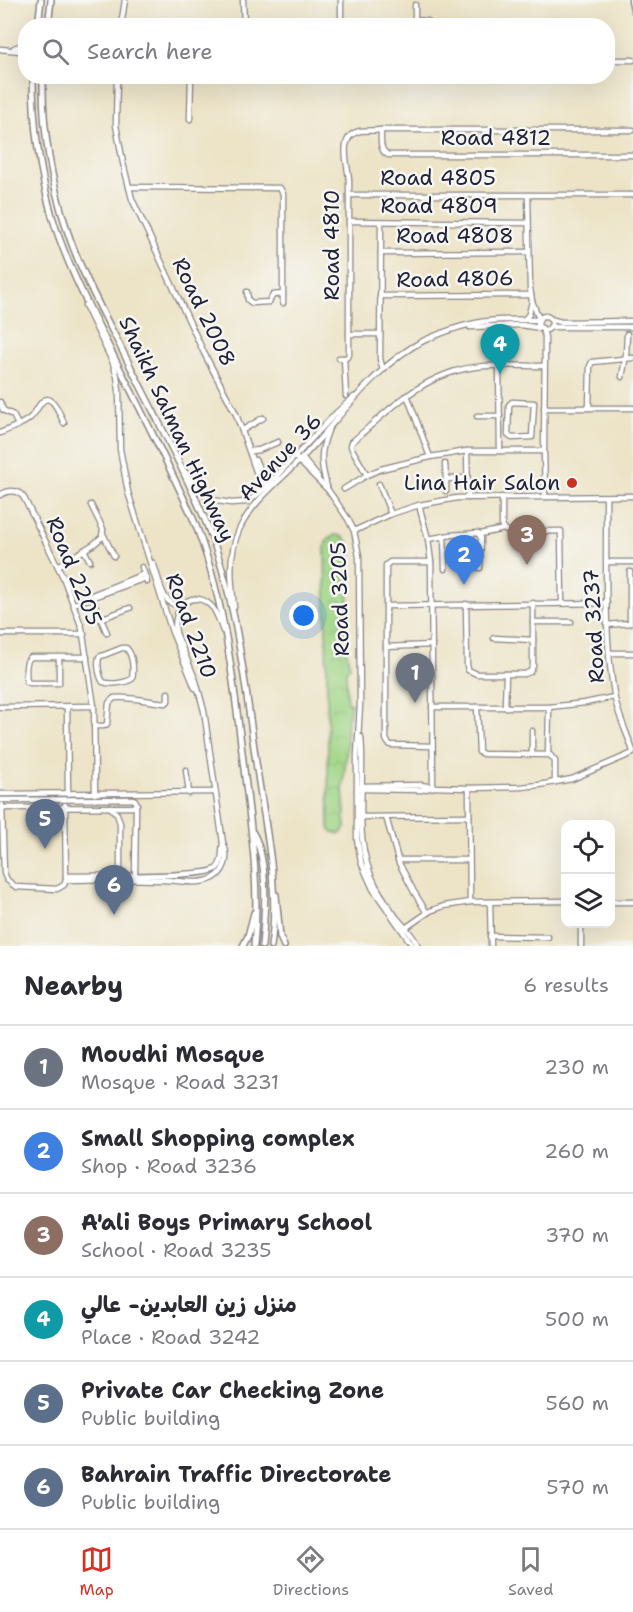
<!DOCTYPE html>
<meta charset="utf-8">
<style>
:root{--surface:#fff;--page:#f7f7f7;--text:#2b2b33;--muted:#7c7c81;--line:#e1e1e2;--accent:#d93025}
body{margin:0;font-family:"Shantell Sans","Playpen Sans Arabic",sans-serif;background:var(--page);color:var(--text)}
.controls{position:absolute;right:18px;bottom:18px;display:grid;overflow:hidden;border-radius:12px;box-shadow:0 6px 24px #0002}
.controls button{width:54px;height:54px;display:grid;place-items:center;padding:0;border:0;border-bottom:2px solid var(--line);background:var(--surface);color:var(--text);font:30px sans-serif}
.you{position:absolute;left:304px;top:616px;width:21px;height:21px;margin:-15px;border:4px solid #fff;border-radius:50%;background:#1a73e8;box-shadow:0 0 0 9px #1a73e833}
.badge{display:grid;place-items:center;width:39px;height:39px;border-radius:50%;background:var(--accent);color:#fff;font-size:20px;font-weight:700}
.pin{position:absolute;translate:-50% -50px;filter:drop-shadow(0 2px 3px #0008)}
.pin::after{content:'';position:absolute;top:32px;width:21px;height:18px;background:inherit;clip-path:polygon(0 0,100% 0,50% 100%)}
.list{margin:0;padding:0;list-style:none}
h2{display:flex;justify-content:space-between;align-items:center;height:78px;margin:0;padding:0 24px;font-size:26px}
h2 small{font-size:20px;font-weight:400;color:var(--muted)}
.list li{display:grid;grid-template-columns:39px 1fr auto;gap:18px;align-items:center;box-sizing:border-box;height:84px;padding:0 24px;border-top:2px solid var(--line)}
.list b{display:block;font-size:22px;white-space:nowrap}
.list p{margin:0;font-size:20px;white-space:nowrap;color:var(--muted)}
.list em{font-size:20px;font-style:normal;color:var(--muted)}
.icon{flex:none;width:33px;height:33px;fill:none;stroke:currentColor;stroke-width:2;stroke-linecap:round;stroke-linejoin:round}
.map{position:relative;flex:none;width:633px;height:946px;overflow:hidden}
.search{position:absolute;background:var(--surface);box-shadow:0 6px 24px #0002;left:18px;right:18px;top:18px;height:66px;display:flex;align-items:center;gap:15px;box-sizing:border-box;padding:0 21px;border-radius:24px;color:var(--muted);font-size:22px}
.sheet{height:582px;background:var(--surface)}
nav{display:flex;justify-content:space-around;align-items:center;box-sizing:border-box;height:84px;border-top:2px solid var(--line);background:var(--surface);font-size:16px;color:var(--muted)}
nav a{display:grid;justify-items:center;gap:3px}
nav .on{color:var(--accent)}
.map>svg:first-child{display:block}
.park{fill:url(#park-crowns);stroke:#627c61;stroke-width:1.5}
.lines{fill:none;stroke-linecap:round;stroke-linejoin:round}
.minor-casing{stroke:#888382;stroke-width:7}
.major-casing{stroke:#888382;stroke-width:8}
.minor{stroke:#fff;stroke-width:4.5}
.major{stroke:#fff;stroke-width:5}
.poi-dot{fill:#c8321e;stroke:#f6f6f2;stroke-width:2}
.labels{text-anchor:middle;stroke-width:5;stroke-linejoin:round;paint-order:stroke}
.street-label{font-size:21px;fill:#22223b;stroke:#f6f6f2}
.poi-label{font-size:21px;fill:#22223b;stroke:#f6f6f2;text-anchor:end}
</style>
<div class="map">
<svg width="633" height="946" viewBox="0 0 633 946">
<defs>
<pattern id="park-crowns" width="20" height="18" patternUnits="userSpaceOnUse" patternTransform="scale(1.5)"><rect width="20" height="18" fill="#a1d687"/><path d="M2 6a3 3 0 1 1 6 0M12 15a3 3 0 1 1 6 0" fill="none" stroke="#8ab775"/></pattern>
</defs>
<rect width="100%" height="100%" fill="#f6f6f2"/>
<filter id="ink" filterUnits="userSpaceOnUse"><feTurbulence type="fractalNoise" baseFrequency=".0167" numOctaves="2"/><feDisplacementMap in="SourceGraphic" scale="12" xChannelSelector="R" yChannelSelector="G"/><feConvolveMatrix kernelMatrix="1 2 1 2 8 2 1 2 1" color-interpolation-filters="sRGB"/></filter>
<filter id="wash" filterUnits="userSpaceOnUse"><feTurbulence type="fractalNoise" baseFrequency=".008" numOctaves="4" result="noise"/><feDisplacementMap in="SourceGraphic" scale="24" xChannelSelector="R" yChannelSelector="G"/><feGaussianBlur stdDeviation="1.35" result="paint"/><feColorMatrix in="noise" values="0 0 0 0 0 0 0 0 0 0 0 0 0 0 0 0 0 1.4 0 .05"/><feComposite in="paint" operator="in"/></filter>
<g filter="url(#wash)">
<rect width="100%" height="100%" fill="#ede4c8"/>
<path class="park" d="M335 535C342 535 347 538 349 545 353 557 348 566 346 578 344 585 349 593 349 601 349 609 346 617 345 625 343 639 347 654 350 667L346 670 347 702 351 704 346 728 347 745 343 789 346 828 340 834 331 832 329 827 325 546 327 540Z"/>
</g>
<g filter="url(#ink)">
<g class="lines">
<g class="minor-casing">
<g id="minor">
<polyline points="243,0 244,26"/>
<polyline points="341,0 341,26"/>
<polyline points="631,0 633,10"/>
<polyline points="415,5 415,26"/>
<polyline points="415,20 428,21 429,26"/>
<polyline points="121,26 125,0"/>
<polyline points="14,48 26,44"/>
<polyline points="0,49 20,51 26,54"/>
<polyline points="608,60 633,60"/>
<polyline points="117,76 116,125 123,163 132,199 204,353 236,414 257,474 270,489"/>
<polyline points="190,119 191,76"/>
<path d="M381 130C381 140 379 150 388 155H633"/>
<polyline points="129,187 280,188 283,194 283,303"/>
<polyline points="349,195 633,195"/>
<polyline points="528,195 530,288 532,301 539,319"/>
<polyline points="349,221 528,223"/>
<polyline points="381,222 380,359 383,370"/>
<polyline points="381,253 529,252"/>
<polyline points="247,292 248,300 252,303 269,302 273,295 283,294"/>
<polyline points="380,296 531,295"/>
<polyline points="85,305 113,363 117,376 119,390 120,449 128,492 172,632 195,688"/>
<circle cx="545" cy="323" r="7"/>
<polyline points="550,319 561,322 633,321"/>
<polyline points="524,320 529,314 532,301"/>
<polyline points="470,327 521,325 540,328"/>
<polyline points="550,327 633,327"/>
<polyline points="542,328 545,337 544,451 545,497"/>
<polyline points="349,334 380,334"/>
<path d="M339 358H346L349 355V180C348 164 337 136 360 131 366 130 374 131 381 130H633"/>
<polyline points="344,358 346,396"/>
<polyline points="499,366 500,451"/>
<polyline points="622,377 626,355 627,334"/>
<polyline points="407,395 430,457"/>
<polyline points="0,402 3,410 13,415 18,425"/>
<polygon points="512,402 534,403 532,437 512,438 508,435 509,405"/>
<polyline points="544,408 633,408"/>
<polyline points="589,408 590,366 592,362 633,358"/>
<polyline points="477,416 500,416"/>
<polyline points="243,430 263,418"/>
<path d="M0 433C9 429 22 425 30 418 35 414 37 408 41 403 52 390 60 415 64 423"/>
<polyline points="250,451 259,450 278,442"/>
<polyline points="467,451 468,498"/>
<polyline points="295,457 328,490 348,519 354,531 359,556 360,705 357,756 357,839 361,862 373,889 413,946"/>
<polyline points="302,458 318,477"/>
<polyline points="255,460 261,471 273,484"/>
<polyline points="445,464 446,479 467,478"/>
<polyline points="183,469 199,491 212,500 231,503 247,502 252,499 267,486 336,413 354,397"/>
<path d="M367 475 352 449 351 446 352 442C381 417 410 387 447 374 477 362 513 366 544 366"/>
<polyline points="257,476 259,493"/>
<polyline points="446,479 446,491"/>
<polyline points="379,484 391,514"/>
<path d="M327 487C321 465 319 453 328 431"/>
<polyline points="344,489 367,475 381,469 430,457 467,451 544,451"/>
<path d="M0 495C9 490 18 489 24 498L63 577 82 628 94 706 95 794"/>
<polyline points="502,497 502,526 505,530 509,532 561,531 562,603"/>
<path d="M606 497C607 562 603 629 614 694 617 713 627 733 633 751"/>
<polyline points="419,505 428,539 431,562 433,787"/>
<polyline points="354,531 391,514 419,505 457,498 633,496"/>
<polyline points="103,534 114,556"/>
<polyline points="480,534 504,529"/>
<polyline points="444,536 445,569"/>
<polyline points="428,539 451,535 478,533 481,538 480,568"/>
<polyline points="84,550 90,561"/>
<polyline points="431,562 390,562 386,565 386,739 388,743 391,745 432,746"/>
<polyline points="607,562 633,562"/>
<path d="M153 563C160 577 160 608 182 605"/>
<polyline points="58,566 94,544 102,537 103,529 91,505"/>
<polyline points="142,567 147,582"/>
<polyline points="630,572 630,623"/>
<polyline points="89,598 92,595 144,574"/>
<polyline points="92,598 107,633"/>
<polyline points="74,604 146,578"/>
<polyline points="466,604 467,665 468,670 477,674 524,674 530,672 533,666 533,603"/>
<polyline points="386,606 607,603"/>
<path d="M234 607C231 580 228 556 239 530 252 501 280 481 302 458 338 421 376 364 423 341 443 332 467 323 489 321 505 319 522 320 539 320"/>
<polyline points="100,619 130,608"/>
<polyline points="533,622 571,622"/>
<polyline points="607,625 630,623"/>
<polyline points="0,634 84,634"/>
<polyline points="494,638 533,640"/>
<polyline points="386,647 432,645"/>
<path d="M122 648H126C133 654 134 670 132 679 125 683 111 685 103 682 99 676 97 664 99 657Z"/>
<polyline points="609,653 633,653"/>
<path d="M59 657V683H30L27 682C26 674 24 661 31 657H87"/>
<polyline points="0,707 94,706"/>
<polyline points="67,707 68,794"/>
<polyline points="432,707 549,707 585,703 614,697"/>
<polyline points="477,707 479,752 483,754 550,755 555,761 555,782"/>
<polyline points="505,707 506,674"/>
<path d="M94 726H104L107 724 109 703 114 698C132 696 148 702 166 703L168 701V693"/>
<path d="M361 737C366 787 351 840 376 886 382 897 389 907 396 917 404 927 413 934 418 946"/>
<polyline points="532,754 532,731"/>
<polyline points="548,754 549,707"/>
<polyline points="186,770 189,793"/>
<polyline points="469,788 470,902"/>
<polyline points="362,789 421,790 433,787"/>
<polyline points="357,790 362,786 421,785 433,787 469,788 521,787 539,785 572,779 633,753"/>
<polyline points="0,794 215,792"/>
<polyline points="0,800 133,799 135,800 137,804 133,807 0,808"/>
<polyline points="2,805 4,873 7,880 16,887 57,889 64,885 66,880 65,805"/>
<polyline points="110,807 117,814 120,823 120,876"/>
<polyline points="361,817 469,816"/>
<polyline points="386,817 399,863 414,892 427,913"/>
<polyline points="398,860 469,860"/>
<path d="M66 876C89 875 203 878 216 869 224 862 221 852 223 843"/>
<polyline points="135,877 136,806"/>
<path d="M66 880C98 879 131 879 163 880 177 880 195 885 209 880 225 875 230 857 223 843L204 711 196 681 176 633C171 607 194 586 213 608 218 615 220 624 223 631"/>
<polyline points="490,902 491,946"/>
<polyline points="610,902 633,902"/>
<polyline points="404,929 430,911 444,906 470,902 566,901"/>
<polyline points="490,936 548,937"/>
<polyline points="581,946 581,924"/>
</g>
</g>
<g class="major-casing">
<g id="major">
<polyline points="38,26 41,0"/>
<polyline points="48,26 51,0"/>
<path d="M33 76C33 124 39 170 52 216 66 263 88 305 110 349 138 404 166 460 192 516 225 595 234 685 244 769 251 828 260 887 254 946"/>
<path d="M43 76C42 128 51 181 67 230 79 267 98 303 116 338 144 394 174 449 199 506 237 589 244 680 257 769 265 827 280 887 271 946"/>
<path d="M253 833C269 861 265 914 262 946"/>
<polyline points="276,895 280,937 284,946"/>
<polyline points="243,946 248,936 254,913"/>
</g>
</g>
<use href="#minor" class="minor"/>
<use href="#major" class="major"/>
</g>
</g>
<circle class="poi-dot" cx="572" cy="483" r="6"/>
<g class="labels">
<g class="street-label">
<text x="496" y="145">Road 4812</text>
<text x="438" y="185">Road 4805</text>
<text x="439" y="213">Road 4809</text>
<text x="455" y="243">Road 4808</text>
<text transform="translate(332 245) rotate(-90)" y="7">Road 4810</text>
<text transform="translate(455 279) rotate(-1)" y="7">Road 4806</text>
<text transform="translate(204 312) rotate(64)" y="7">Road 2008</text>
<text transform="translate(177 429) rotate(65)" y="7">Shaikh Salman Highway</text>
<text transform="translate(280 457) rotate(-47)" y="7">Avenue 36</text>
<text transform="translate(74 571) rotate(68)" y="7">Road 2205</text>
<text transform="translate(340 599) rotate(-92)" y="7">Road 3205</text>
<text transform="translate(191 626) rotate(70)" y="7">Road 2210</text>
<text transform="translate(594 626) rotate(-93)" y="7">Road 3237</text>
</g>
<g class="poi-label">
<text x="560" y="490">Lina Hair Salon</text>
</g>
</g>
</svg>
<div class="controls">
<button><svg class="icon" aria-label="locate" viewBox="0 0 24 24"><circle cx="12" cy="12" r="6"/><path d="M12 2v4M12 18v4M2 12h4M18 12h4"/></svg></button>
<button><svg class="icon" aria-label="layers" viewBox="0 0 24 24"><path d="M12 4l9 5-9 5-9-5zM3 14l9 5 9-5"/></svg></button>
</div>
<div class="you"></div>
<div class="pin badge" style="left:415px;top:703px;background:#6b7280">1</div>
<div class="pin badge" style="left:464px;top:585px;background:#3f7fe0">2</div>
<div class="pin badge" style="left:527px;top:565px;background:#8d6e63">3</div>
<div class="pin badge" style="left:500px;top:374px;background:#0f9aa8">4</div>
<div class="pin badge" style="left:45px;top:849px;background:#5c6f8a">5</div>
<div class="pin badge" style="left:114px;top:915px;background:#5c6f8a">6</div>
<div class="search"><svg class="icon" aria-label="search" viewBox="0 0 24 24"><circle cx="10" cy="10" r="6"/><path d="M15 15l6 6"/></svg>Search here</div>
</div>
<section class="sheet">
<h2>Nearby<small>6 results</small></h2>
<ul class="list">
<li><span class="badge" style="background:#6b7280">1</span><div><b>Moudhi Mosque</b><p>Mosque · Road 3231</p></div><em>230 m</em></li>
<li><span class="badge" style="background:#3f7fe0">2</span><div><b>Small Shopping complex</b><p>Shop · Road 3236</p></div><em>260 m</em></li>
<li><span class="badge" style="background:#8d6e63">3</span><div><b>A'ali Boys Primary School</b><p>School · Road 3235</p></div><em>370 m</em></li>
<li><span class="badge" style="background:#0f9aa8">4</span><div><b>منزل زين العابدين- عالي</b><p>Place · Road 3242</p></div><em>500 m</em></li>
<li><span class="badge" style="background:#5c6f8a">5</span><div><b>Private Car Checking Zone</b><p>Public building</p></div><em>560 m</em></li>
<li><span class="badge" style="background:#5c6f8a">6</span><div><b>Bahrain Traffic Directorate</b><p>Public building</p></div><em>570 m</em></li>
</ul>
</section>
<nav>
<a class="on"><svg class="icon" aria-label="map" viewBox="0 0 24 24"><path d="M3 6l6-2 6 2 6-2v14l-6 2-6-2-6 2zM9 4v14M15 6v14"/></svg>Map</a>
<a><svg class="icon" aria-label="directions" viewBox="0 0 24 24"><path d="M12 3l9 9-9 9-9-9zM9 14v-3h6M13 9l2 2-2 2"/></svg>Directions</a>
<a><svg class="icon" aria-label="saved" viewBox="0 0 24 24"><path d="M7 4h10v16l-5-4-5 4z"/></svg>Saved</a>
</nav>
